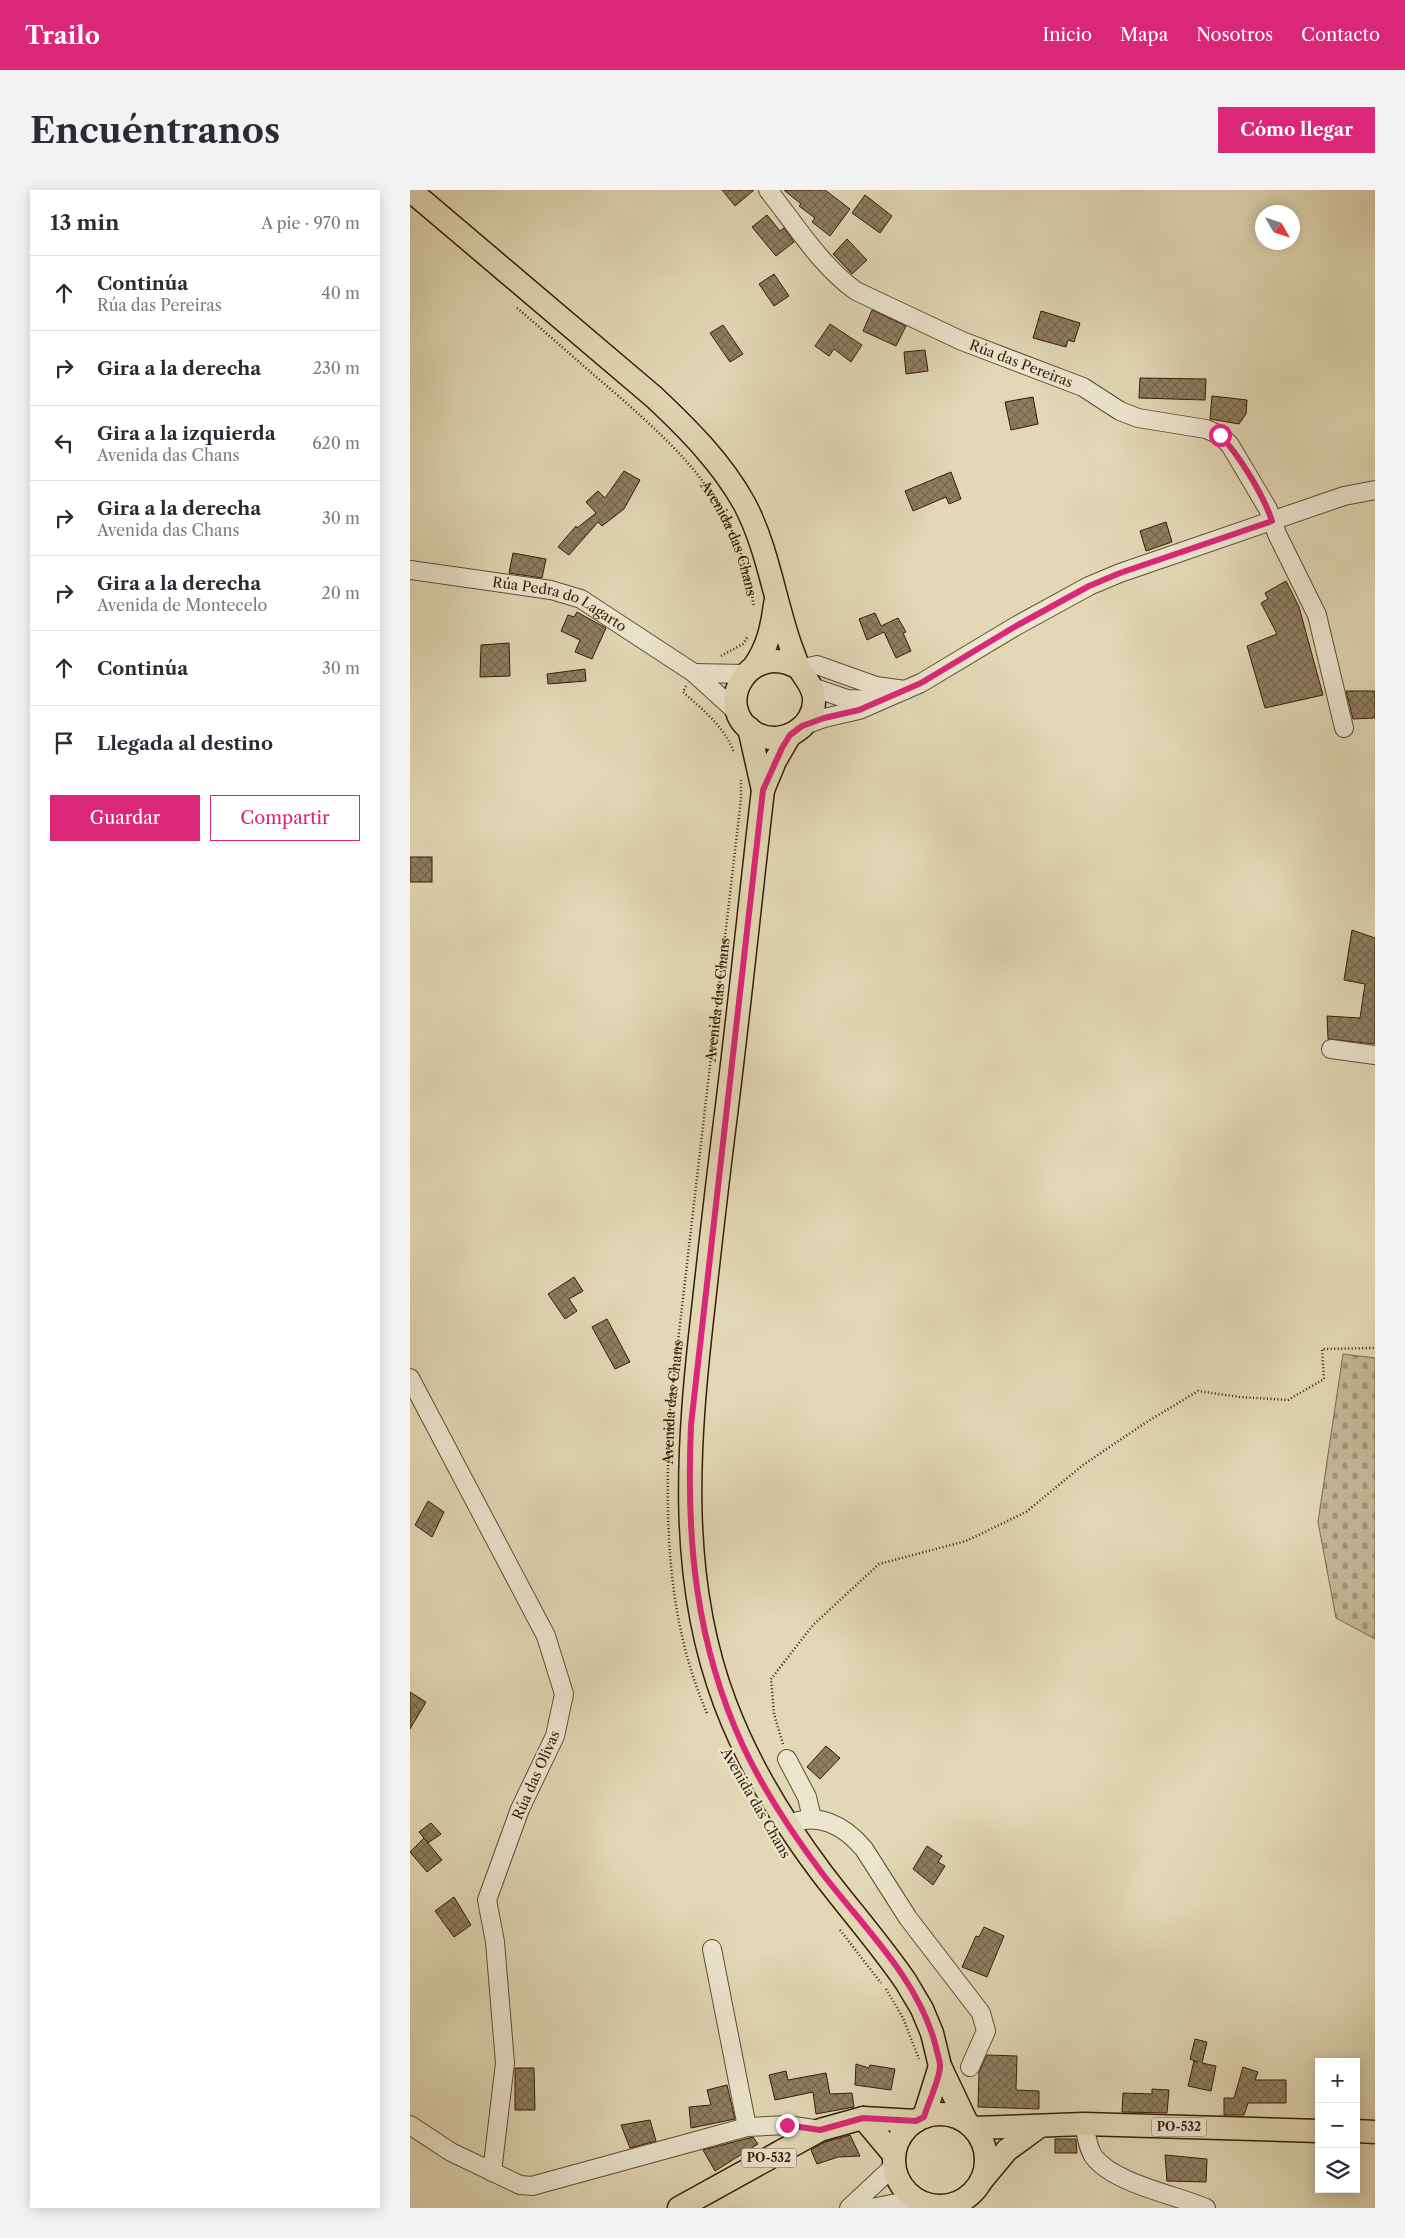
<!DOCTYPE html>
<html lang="es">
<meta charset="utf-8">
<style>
:root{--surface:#fff;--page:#f2f2f3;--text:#2b2b33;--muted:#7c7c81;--line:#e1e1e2;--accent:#db2777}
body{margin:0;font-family:"Libre Caslon Text",serif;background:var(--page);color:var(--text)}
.controls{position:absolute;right:15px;bottom:15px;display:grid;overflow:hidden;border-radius:0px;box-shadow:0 2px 12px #0003}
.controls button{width:45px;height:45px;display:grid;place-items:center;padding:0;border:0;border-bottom:1px solid var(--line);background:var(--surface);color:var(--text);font:25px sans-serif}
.compass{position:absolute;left:845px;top:15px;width:45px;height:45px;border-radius:50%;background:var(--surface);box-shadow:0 2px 12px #0003;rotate:129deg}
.stop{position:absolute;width:15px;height:15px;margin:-11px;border:4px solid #db2777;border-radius:50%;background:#fff}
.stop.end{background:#db2777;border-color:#fff;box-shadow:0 1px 5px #0008}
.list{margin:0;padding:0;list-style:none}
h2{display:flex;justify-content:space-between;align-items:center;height:65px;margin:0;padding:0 20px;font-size:21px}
h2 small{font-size:16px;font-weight:400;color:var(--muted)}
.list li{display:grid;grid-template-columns:32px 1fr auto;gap:15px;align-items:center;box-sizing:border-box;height:75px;padding:0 20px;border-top:1px solid var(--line)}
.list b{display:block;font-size:19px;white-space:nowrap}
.list p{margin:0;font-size:16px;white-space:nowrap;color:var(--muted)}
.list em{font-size:16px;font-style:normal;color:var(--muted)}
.actions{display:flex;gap:10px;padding:15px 20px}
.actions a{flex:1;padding:11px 0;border:1px solid var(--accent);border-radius:0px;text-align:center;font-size:18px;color:var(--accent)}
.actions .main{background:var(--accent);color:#fff}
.icon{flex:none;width:28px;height:28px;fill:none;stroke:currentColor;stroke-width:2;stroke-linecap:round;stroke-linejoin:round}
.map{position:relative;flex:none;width:965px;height:2018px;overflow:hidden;border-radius:0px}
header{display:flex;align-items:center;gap:30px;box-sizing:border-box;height:70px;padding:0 25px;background:var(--accent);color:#fff}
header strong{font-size:24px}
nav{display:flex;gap:28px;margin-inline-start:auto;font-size:18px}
.intro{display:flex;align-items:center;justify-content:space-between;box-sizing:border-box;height:120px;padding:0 30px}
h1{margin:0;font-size:35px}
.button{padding:12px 22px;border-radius:0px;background:var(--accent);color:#fff;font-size:18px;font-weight:700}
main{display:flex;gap:30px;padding:0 30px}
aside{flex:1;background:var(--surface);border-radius:0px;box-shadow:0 2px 12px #0003}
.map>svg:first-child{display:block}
.cemetery{fill:url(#cemetery-stones);stroke:#7e6a4e}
.building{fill:url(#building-cross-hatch);stroke:#371d05}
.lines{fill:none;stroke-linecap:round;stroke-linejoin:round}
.minor-casing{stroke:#624c31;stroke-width:20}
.major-casing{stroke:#371d05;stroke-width:25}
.path{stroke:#371d05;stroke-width:2.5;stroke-dasharray:1 2.5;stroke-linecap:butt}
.minor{stroke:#ece6cf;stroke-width:18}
.major{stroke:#e2d8b5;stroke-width:22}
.route{stroke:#db2777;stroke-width:6}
.labels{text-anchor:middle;stroke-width:4.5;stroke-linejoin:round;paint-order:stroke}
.shield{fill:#ece6cf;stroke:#6d5942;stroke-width:1}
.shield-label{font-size:12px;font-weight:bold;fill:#371d05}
.street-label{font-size:14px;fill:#371d05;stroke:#ece6cf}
</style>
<header>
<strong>Trailo</strong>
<nav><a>Inicio</a><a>Mapa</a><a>Nosotros</a><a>Contacto</a></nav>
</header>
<div class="intro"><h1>Encuéntranos</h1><a class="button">Cómo llegar</a></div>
<main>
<aside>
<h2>13 min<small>A pie · 970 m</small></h2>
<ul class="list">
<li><svg class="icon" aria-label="ahead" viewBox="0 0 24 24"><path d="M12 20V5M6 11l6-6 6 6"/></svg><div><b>Continúa</b><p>Rúa das Pereiras</p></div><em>40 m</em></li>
<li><svg class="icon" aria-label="right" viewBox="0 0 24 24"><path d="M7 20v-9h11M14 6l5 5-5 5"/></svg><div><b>Gira a la derecha</b></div><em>230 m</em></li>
<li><svg class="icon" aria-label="left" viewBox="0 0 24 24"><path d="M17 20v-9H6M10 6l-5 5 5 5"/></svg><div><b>Gira a la izquierda</b><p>Avenida das Chans</p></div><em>620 m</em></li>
<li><svg class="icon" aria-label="right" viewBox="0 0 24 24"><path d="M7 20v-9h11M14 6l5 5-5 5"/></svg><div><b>Gira a la derecha</b><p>Avenida das Chans</p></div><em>30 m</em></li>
<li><svg class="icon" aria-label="right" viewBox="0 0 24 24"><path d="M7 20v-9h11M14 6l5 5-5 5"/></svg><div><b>Gira a la derecha</b><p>Avenida de Montecelo</p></div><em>20 m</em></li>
<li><svg class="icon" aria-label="ahead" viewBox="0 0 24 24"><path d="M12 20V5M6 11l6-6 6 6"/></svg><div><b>Continúa</b></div><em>30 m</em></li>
<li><svg class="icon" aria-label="arrive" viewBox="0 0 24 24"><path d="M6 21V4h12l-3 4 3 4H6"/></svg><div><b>Llegada al destino</b></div></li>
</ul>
<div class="actions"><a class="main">Guardar</a><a>Compartir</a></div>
</aside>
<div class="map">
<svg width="965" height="2018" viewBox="0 0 965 2018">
<defs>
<pattern id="cemetery-stones" width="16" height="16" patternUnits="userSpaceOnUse" patternTransform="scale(1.25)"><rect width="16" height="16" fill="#c5b897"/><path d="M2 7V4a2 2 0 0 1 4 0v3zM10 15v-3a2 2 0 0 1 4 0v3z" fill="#a19579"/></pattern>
<pattern id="building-cross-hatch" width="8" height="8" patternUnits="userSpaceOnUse" patternTransform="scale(1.25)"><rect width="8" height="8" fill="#907e61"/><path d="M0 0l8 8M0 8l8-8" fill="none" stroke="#76674e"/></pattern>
</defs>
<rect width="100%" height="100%" fill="#e2d8b5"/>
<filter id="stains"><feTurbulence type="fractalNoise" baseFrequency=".004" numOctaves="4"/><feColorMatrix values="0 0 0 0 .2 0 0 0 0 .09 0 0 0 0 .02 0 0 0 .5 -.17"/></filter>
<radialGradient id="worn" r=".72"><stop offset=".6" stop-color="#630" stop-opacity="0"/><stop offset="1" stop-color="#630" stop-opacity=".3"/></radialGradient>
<polygon class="cemetery" points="933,1164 965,1168 965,1449 926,1428 908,1332"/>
<g class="building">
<polygon points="312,0 344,0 325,16"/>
<polygon points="374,0 415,0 440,19 420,46 402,32 405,28 389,16 391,14"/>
<polygon points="455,5 482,26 470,43 442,23"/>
<polygon points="357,25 370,41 374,38 384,52 366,66 342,37"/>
<polygon points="437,49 457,70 442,84 423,64"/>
<polygon points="364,84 379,106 364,116 349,94"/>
<polygon points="462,120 496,136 486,156 453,141"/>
<polygon points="631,121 670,133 664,152 658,150 656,157 623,148"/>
<polygon points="420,134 452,155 441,172 424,159 419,166 405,156"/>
<polygon points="313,135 333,164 320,172 300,143"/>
<polygon points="515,160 518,181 496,184 494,162"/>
<polygon points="730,188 796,189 795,210 729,208"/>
<polygon points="802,206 837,210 836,224 829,234 800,229"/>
<polygon points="623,207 628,234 601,240 595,212"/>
<polygon points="214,281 230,290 214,319 192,336 188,332 159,365 148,357 166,336 167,338 186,323 176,312 188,301 195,308"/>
<polygon points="541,282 551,309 539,314 536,307 503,321 495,301"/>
<polygon points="756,332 762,352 736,361 730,341"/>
<polygon points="103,363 136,369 132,388 99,383"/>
<polygon points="876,391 889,417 913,505 855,518 837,456 867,444 851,413 858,409 855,403"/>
<polygon points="167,422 196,438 182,469 165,462 170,450 151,441 158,425 164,427"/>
<polygon points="465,423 471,436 488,428 496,442 493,443 501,461 486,468 474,442 457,450 449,429"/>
<polygon points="99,453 100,486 70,487 71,455"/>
<polygon points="175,479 176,491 138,494 137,484"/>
<polygon points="936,501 965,501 965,528 943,529"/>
<rect x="0" y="667" width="22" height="25"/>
<polygon points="942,740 965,748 965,854 918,849 917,826 950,828 955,794 934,790"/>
<polygon points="164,1087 173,1101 159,1109 167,1121 155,1129 138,1104"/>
<polygon points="197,1129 220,1172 205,1179 182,1137"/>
<polygon points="18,1311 34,1322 22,1347 5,1335"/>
<polygon points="0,1502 16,1512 0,1539"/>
<polygon points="416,1556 430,1568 410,1589 397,1577"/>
<polygon points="21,1633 31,1644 18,1653 9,1642"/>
<polygon points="14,1648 32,1670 17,1682 0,1662"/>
<polygon points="517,1656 532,1666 528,1672 535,1676 523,1695 503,1679"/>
<polygon points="44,1707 61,1735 44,1747 25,1721"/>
<polygon points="574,1737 594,1746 577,1787 552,1777 566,1746 569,1747"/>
<polygon points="785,1849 797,1852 792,1873 806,1876 801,1901 778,1896 784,1871 788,1872 780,1869"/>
<polygon points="577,1865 607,1866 606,1900 629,1901 629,1919 568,1917 569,1882"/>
<polygon points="446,1874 459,1878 460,1875 485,1879 481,1900 445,1895"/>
<polygon points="833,1877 848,1882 845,1890 876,1890 876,1913 838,1913 834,1925 814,1925 814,1908 824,1908"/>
<polygon points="105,1878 124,1878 125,1920 105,1920"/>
<polygon points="376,1881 378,1890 416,1883 420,1904 442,1903 444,1917 406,1924 403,1902 365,1910 359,1885"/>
<polygon points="317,1895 325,1929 281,1938 279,1917 301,1915 297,1900"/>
<polygon points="742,1899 759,1900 757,1923 712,1922 713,1903 742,1904"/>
<polygon points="240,1930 246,1951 220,1958 211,1935"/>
<polygon points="440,1945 450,1966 428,1967 407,1974 401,1960 415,1952"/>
<polygon points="343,1947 348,1954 305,1981 293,1960"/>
<polygon points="645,1949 666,1949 667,1963 645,1963"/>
<polygon points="755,1965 797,1969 796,1992 757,1991"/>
</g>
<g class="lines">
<g class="minor-casing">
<g id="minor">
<path id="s3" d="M358 0C385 34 410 75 446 101L552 151 673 197 710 221 728 228 796 239 810 245 820 255 858 319 867 344 907 425 934 538"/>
<path id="s4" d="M0 380 141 400 171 409 284 483 328 523"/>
<polyline points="390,479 407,475 466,496 495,500"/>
<polyline points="284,483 335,484"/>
<polyline points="402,497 437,509 463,510"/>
<polyline points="392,536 414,528 449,520 511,493 606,436 679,396 710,383 934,306 965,300"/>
<polyline points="921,859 965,865"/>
<polyline points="0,1188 136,1446 154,1504 145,1546 110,1619 77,1710 85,1752 95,1873 82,1982"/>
<polyline points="377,1569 397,1607 402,1628"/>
<path d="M378 1635C407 1621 434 1635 454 1659L498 1728 571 1823 576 1841 560 1877"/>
<polyline points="302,1759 337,1937"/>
<path d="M674 1934C676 1944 678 1959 684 1967 705 1994 766 2005 796 2018"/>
<polyline points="0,1935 41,1962 110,1995 122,1996 337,1937 377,1935 410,1940"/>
<polyline points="439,2018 485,1975"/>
<polyline points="461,2018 507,2009"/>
</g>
</g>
<g class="major-casing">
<g id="major">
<path d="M0 0 244 207C278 239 311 272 334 313 358 358 364 409 381 457 384 464 386 472 389 478 395 489 403 495 404 508 406 538 370 558 345 543 300 517 340 448 390 479"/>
<path d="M345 475C358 456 362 437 365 414"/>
<polyline points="339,538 353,600"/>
<path d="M380 545 365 571 353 600C340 711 329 822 315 932 307 995 300 1057 293 1120 278 1252 267 1386 315 1513 338 1574 372 1630 411 1682 439 1719 470 1754 496 1792L512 1819 522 1843 530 1876 556 1931"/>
<circle cx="530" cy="1970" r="46"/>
<polyline points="514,1927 530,1876"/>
<polyline points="453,1928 484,1965"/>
<polyline points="564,1938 674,1934 909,1941"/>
<polyline points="946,1941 965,1942"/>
<polyline points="572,1990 597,1960 630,1936"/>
<polyline points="269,2018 410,1940 453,1928 506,1931"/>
</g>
</g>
<g class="path">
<path id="s1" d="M107 118C140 146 172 175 205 203 281 270 326 313 344 417"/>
<polyline points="311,466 333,454 338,446"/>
<path d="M276 496 273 502C293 520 315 537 324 563"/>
<path id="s2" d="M297 1523C255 1427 255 1323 260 1220L331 609V590"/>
<polyline points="373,1554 364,1524 361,1489 403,1435 469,1374 556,1351 616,1322 673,1275 735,1233 788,1201 830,1207 878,1210 914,1189 912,1159 965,1158"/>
<polyline points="430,1740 471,1793"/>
<polyline points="476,1799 493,1828 509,1869"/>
</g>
<use href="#minor" class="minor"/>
<use href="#major" class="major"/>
</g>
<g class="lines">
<path class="route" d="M377 1935 410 1940 453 1928 506 1931 514 1927C518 1913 530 1889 530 1876 530 1870 527 1863 526 1857 509 1789 453 1737 412 1683 382 1643 354 1601 333 1556 285 1452 276 1348 281 1235L353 600 372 558 380 545 392 536 414 528 449 520 511 493 606 436 679 396 710 383 862 331C853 304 829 265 810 245"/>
</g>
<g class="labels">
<g class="shield">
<rect x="741.5" y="1927.5" width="55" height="19" rx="4"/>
<rect x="331.5" y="1958.5" width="55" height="19" rx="4"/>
</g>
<g class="shield-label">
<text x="769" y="1941">PO-532</text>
<text x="359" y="1972">PO-532</text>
</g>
<g class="street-label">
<text dy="5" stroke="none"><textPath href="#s3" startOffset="315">Rúa das Pereiras</textPath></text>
<text dy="5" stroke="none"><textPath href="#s1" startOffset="318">Avenida das Chans</textPath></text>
<text dy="5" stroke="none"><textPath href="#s4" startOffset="155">Rúa Pedra do Lagarto</textPath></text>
<text dy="5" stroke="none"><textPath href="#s2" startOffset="721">Avenida das Chans</textPath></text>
<text dy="5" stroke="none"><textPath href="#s2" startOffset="316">Avenida das Chans</textPath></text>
<text transform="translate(126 1585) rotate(-66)" y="5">Rúa das Olivas</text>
<text transform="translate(346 1613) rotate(60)" y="5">Avenida das Chans</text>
</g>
</g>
<rect width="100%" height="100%" filter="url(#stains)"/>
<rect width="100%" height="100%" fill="url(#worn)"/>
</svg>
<div class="controls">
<button>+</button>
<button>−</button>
<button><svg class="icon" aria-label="layers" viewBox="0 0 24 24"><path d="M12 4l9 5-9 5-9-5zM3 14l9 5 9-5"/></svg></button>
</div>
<svg class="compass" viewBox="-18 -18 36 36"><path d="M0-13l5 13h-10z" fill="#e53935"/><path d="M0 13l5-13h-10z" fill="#7c7c81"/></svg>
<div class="stop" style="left:810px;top:245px"></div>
<div class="stop end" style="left:377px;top:1935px"></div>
</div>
</main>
